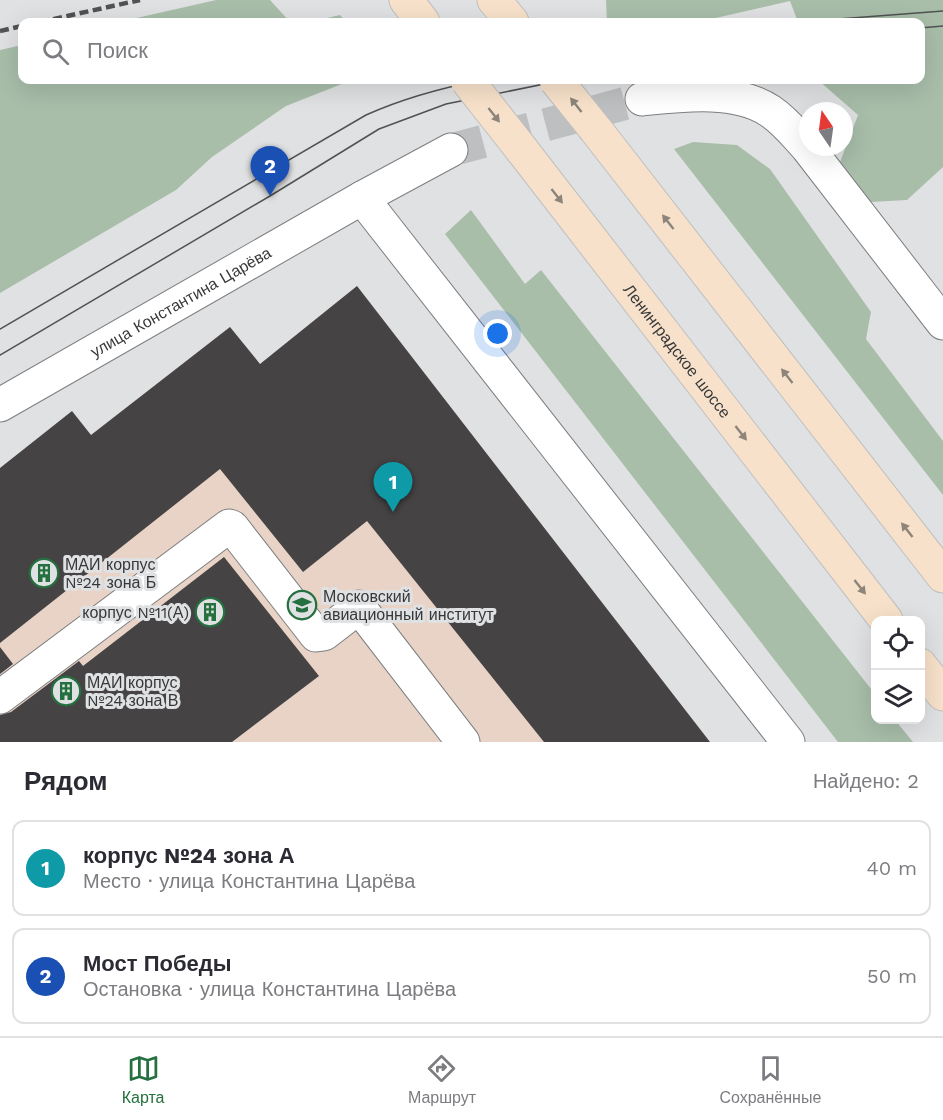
<!DOCTYPE html>
<html lang="ru">
<meta charset="utf-8">
<style>
:root{--surface:#fff;--page:#f2f2f3;--text:#2b2b33;--muted:#7c7c81;--line:#e1e1e2;--accent:#24703f}
body{margin:0;font-family:"Work Sans",sans-serif;background:var(--page);color:var(--text)}
.controls{position:absolute;right:18px;bottom:18px;display:grid;overflow:hidden;border-radius:12px;box-shadow:0 6px 24px #0002}
.controls button{width:54px;height:54px;display:grid;place-items:center;padding:0;border:0;border-bottom:2px solid var(--line);background:var(--surface);color:var(--text);font:30px sans-serif}
.compass{position:absolute;left:799px;top:102px;width:54px;height:54px;border-radius:50%;background:var(--surface);box-shadow:0 6px 24px #0002;rotate:347deg}
.you{position:absolute;left:498px;top:334px;width:21px;height:21px;margin:-15px;border:4px solid #fff;border-radius:50%;background:#1a73e8;box-shadow:0 0 0 9px #1a73e833}
.badge{display:grid;place-items:center;width:39px;height:39px;border-radius:50%;background:var(--accent);color:#fff;font-size:20px;font-weight:700}
.pin{position:absolute;translate:-50% -50px;filter:drop-shadow(0 2px 3px #0008)}
.pin::after{content:'';position:absolute;top:32px;width:21px;height:18px;background:inherit;clip-path:polygon(0 0,100% 0,50% 100%)}
.list{margin:0;padding:0;list-style:none}
h2{display:flex;justify-content:space-between;align-items:center;height:78px;margin:0;padding:0 24px;font-size:26px}
h2 small{font-size:20px;font-weight:400;color:var(--muted)}
.list li{display:grid;grid-template-columns:39px 1fr auto;gap:18px;align-items:center;box-sizing:border-box;height:96px;margin:0 12px 12px;padding:0 12px;border:2px solid var(--line);border-radius:12px}
.list b{display:block;font-size:22px;white-space:nowrap}
.list p{margin:0;font-size:20px;white-space:nowrap;color:var(--muted)}
.list em{font-size:20px;font-style:normal;color:var(--muted)}
.icon{flex:none;width:33px;height:33px;fill:none;stroke:currentColor;stroke-width:2;stroke-linecap:round;stroke-linejoin:round}
.map{position:relative;flex:none;width:943px;height:742px;overflow:hidden}
.search{position:absolute;background:var(--surface);box-shadow:0 6px 24px #0002;left:18px;right:18px;top:18px;height:66px;display:flex;align-items:center;gap:15px;box-sizing:border-box;padding:0 21px;border-radius:12px;color:var(--muted);font-size:22px}
.sheet{height:294px;background:var(--surface)}
nav{display:flex;justify-content:space-around;align-items:center;box-sizing:border-box;height:84px;border-top:2px solid var(--line);background:var(--surface);font-size:16px;color:var(--muted)}
nav a{display:grid;justify-items:center;gap:3px}
nav .on{color:var(--accent)}
.map>svg:first-child{display:block}
.education{fill:#e8d3c6}
.green{fill:#a8bea9}
.building{fill:#454344}
.lines{fill:none;stroke-linecap:round;stroke-linejoin:round}
.minor-tunnel{stroke:#bebfc1;stroke-width:33;stroke-dasharray:33 16;stroke-linecap:butt}
.minor-casing{stroke:#7d7e80;stroke-width:35}
.major-casing{stroke:#bfbfc0;stroke-width:35}
.minor{stroke:#fff;stroke-width:33}
.major{stroke:#f7e1ca;stroke-width:33}
.tram{stroke:#515253;stroke-width:1.5}
.rail{stroke:#515253;stroke-width:4.5;stroke-dasharray:9 4.5;stroke-linecap:butt}
.major-bridge-casing{stroke:#bfbfc0;stroke-width:35;stroke-linecap:butt}
.major-bridge{stroke:#f7e1ca;stroke-width:33}
.oneway{fill:#8d847a}
.labels{text-anchor:middle;stroke-width:6;stroke-linejoin:round;paint-order:stroke}
.street-label{font-size:16px;fill:#373839;stroke:#e0e1e3}
.poi-label{font-size:16px;fill:#373839;stroke:#e0e1e3;text-anchor:start}
</style>
<div class="map">
<svg width="943" height="742" viewBox="0 0 943 742">
<rect width="100%" height="100%" fill="#e0e1e3"/>
<polygon class="education" points="357,286 710,742 0,742 0,468 91,435 230,327 267,373 288,356 281,347"/>
<g class="green">
<polygon points="216,0 270,0 290,22 119,22"/>
<polygon points="606,0 943,0 943,167 907,200 871,202 840,162 858,115 818,80 920,80 920,22 798,22 790,1 698,22 607,22"/>
<polygon points="340,15 346,22 310,22"/>
<polygon points="22,45 22,80 352,80 286,106 212,157 176,190 0,293 0,50"/>
<polygon points="693,142 737,145 770,169 871,312 866,339 943,441 943,495 674,149"/>
<polygon points="471,210 525,284 541,270 875,694 876,720 895,720 913,742 838,742 445,234"/>
</g>
<g class="building">
<polygon points="357,286 710,742 544,742 367,521 303,572 220,469 0,643 0,468 72,411 91,435 230,327 260,364"/>
<polygon points="224,557 319,676 232,742 0,742 0,715 11,712 79,661 83,666"/>
<polygon points="0,647 13,664 0,674"/>
</g>
<g class="lines">
<polyline class="minor-tunnel" points="451,150 642,99"/>
<g class="minor-casing">
<g id="minor">
<path d="M642 99C681 95 736 88 770 111 785 121 795 134 807 147L943 323"/>
<polyline points="362,198 788,742"/>
<path id="s1" d="M0 405 362 198 451 150"/>
<polyline points="0,697 229,526 232,527 316,635 324,634 359,607 463,742"/>
</g>
</g>
<g class="major-casing">
<g id="major">
<polyline points="406,0 423,22"/>
<polyline points="494,0 512,22"/>
<polyline points="596,130 943,576"/>
<path id="s2" d="M522 150 886 620"/>
<polyline points="920,665 943,694"/>
</g>
</g>
<use href="#minor" class="minor"/>
<use href="#major" class="major"/>
<g class="tram">
<polyline points="799,22 943,11"/>
<polyline points="920,28 943,26"/>
<path d="M0 329 366 115C404 98 441 88 482 80"/>
<polyline points="0,355 270,196 379,129 446,104 564,80"/>
</g>
<g class="rail">
<polyline points="40,22 140,0"/>
<polyline points="0,31 22,26"/>
</g>
<g class="major-bridge-casing">
<g id="major-bridge">
<polyline points="467,80 522,150"/>
<polyline points="556,80 596,130"/>
</g>
</g>
<use href="#major-bridge" class="major-bridge"/>
</g>
<defs><path id="oneway-solid" d="M-6-.8H1V-3.2L6.5 0L1 3.2V.8H-6Z" transform="scale(1.5)"/></defs>
<g class="oneway">
<use href="#oneway-solid" transform="translate(576 105) rotate(-128)"/>
<use href="#oneway-solid" transform="translate(494 115) rotate(52)"/>
<use href="#oneway-solid" transform="translate(557 196) rotate(52)"/>
<use href="#oneway-solid" transform="translate(668 222) rotate(-128)"/>
<use href="#oneway-solid" transform="translate(787 376) rotate(-128)"/>
<use href="#oneway-solid" transform="translate(741 433) rotate(52)"/>
<use href="#oneway-solid" transform="translate(907 530) rotate(-128)"/>
<use href="#oneway-solid" transform="translate(860 587) rotate(52)"/>
</g>
<defs>
<g id="building-ring" transform="scale(1.5)"><circle r="9.5" fill="#e0e1e3" stroke="#24703f" stroke-width="1.5"/><path d="M-4-6H4V6H1V3H-1V6H-4ZM-2.5-4.3h1.7v1.8h-1.7ZM.8-4.3h1.7v1.8H.8ZM-2.5-1h1.7V.8h-1.7ZM.8-1h1.7V.8H.8Z" fill="#24703f"/></g>
<g id="university-ring" transform="scale(1.5)"><circle r="9.5" fill="#e0e1e3" stroke="#24703f" stroke-width="1.5"/><path d="M0-5L7-2L0 1L-7-2ZM-4 1L0 2.5L4 1V4Q0 6-4 4Z" fill="#24703f"/></g>
</defs>
<g fill-rule="evenodd">
<use href="#building-ring" x="44" y="573"/>
<use href="#university-ring" x="302" y="605"/>
<use href="#building-ring" x="210" y="612"/>
<use href="#building-ring" x="66" y="691"/>
</g>
<g class="labels">
<g class="street-label">
<text dy="6" stroke="none"><textPath href="#s1" startOffset="208">улица Константина Царёва</textPath></text>
<text dy="6" stroke="none"><textPath href="#s2" startOffset="254">Ленинградское шоссе</textPath></text>
</g>
<g class="poi-label">
<text x="65" y="570">МАИ корпус<tspan x="65" dy="18">№24 зона Б</tspan></text>
<text x="323" y="602">Московский<tspan x="323" dy="18">авиационный институт</tspan></text>
<text x="189" y="618" text-anchor="end">корпус №11(А)</text>
<text x="87" y="688">МАИ корпус<tspan x="87" dy="18">№24 зона В</tspan></text>
</g>
</g>
</svg>
<div class="controls">
<button><svg class="icon" aria-label="locate" viewBox="0 0 24 24"><circle cx="12" cy="12" r="6"/><path d="M12 2v4M12 18v4M2 12h4M18 12h4"/></svg></button>
<button><svg class="icon" aria-label="layers" viewBox="0 0 24 24"><path d="M12 4l9 5-9 5-9-5zM3 14l9 5 9-5"/></svg></button>
</div>
<svg class="compass" viewBox="-18 -18 36 36"><path d="M0-13l5 13h-10z" fill="#e53935"/><path d="M0 13l5-13h-10z" fill="#7c7c81"/></svg>
<div class="you"></div>
<div class="pin badge" style="left:393px;top:512px;background:#0f9aa8">1</div>
<div class="pin badge" style="left:270px;top:196px;background:#1a4fb4">2</div>
<div class="search"><svg class="icon" aria-label="search" viewBox="0 0 24 24"><circle cx="10" cy="10" r="6"/><path d="M15 15l6 6"/></svg>Поиск</div>
</div>
<section class="sheet">
<h2>Рядом<small>Найдено: 2</small></h2>
<ul class="list">
<li><span class="badge" style="background:#0f9aa8">1</span><div><b>корпус №24 зона А</b><p>Место · улица Константина Царёва</p></div><em>40 m</em></li>
<li><span class="badge" style="background:#1a4fb4">2</span><div><b>Мост Победы</b><p>Остановка · улица Константина Царёва</p></div><em>50 m</em></li>
</ul>
</section>
<nav>
<a class="on"><svg class="icon" aria-label="map" viewBox="0 0 24 24"><path d="M3 6l6-2 6 2 6-2v14l-6 2-6-2-6 2zM9 4v14M15 6v14"/></svg>Карта</a>
<a><svg class="icon" aria-label="directions" viewBox="0 0 24 24"><path d="M12 3l9 9-9 9-9-9zM9 14v-3h6M13 9l2 2-2 2"/></svg>Маршрут</a>
<a><svg class="icon" aria-label="saved" viewBox="0 0 24 24"><path d="M7 4h10v16l-5-4-5 4z"/></svg>Сохранённые</a>
</nav>
